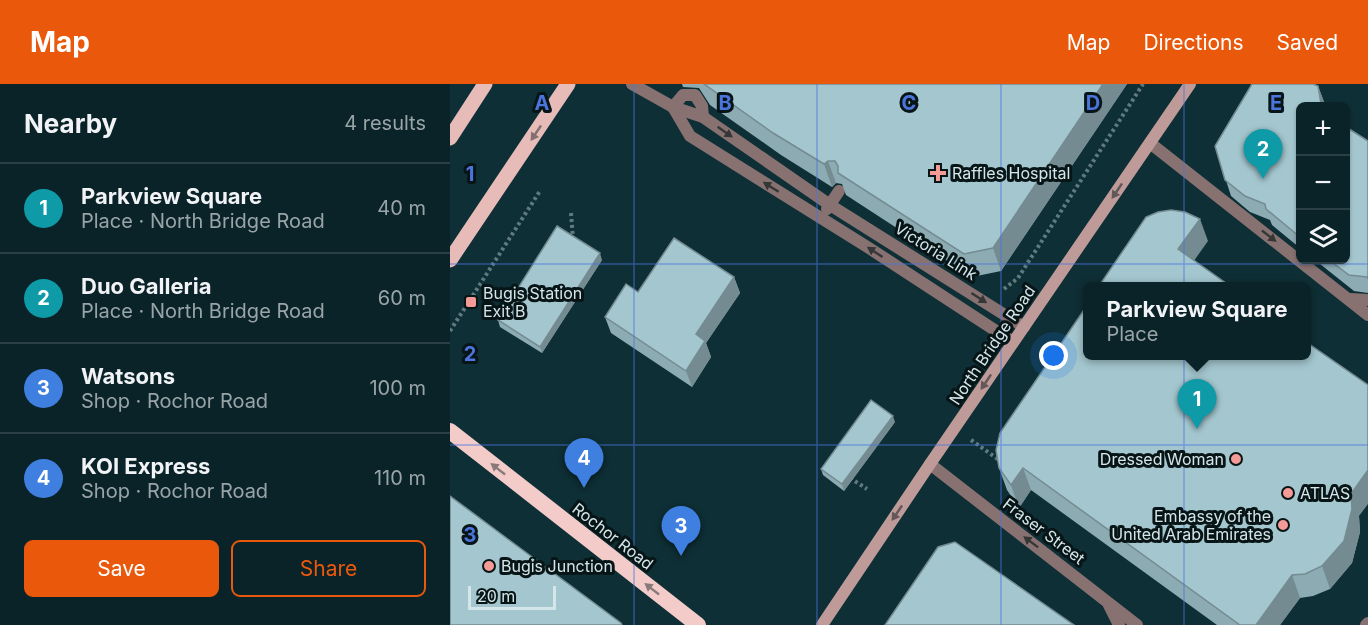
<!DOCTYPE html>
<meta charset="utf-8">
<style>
:root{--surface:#0a2328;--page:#132b30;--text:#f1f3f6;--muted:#99a4a8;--line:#2a4045;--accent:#ea580c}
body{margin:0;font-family:Inter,sans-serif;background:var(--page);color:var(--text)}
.controls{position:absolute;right:18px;top:18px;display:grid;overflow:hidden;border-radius:9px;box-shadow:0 2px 4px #0004}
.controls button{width:54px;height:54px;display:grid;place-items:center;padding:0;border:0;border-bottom:2px solid var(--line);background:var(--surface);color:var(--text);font:30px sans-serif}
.scale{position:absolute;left:18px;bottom:15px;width:88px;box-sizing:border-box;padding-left:6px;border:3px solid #d4e6ea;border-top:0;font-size:16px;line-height:21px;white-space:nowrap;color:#d4e6ea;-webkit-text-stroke:4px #081517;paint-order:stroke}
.you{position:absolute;left:604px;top:272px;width:21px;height:21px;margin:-15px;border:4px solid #fff;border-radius:50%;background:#1a73e8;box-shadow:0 0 0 9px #1a73e833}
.badge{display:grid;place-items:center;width:39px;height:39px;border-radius:50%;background:var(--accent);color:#fff;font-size:20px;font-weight:700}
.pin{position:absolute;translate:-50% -50px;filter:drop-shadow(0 2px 3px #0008)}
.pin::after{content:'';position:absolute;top:32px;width:21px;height:18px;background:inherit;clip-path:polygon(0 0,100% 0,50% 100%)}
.popup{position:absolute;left:633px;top:198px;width:228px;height:78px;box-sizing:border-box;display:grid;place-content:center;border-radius:9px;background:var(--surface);filter:drop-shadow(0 2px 4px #0005);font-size:20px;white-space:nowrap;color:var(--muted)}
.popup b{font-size:22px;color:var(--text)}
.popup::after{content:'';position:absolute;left:50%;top:100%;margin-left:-12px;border:12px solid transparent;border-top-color:var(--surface)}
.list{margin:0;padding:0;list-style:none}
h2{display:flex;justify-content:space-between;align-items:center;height:78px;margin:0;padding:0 24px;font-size:26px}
h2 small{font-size:20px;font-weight:400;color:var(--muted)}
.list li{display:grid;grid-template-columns:39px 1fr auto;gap:18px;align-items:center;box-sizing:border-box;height:90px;padding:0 24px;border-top:2px solid var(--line)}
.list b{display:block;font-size:22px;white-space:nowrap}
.list p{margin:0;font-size:20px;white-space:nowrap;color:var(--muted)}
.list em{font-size:20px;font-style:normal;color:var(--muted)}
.actions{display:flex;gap:12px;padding:18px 24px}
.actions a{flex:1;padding:14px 0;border:2px solid var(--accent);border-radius:9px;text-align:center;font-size:21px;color:var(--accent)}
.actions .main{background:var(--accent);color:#fff}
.icon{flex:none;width:33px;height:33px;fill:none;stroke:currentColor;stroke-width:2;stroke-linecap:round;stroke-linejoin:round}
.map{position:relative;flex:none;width:918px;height:541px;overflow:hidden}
header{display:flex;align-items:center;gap:36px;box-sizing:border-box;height:84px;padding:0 30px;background:var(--accent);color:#fff}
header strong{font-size:28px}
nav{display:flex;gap:33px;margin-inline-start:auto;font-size:21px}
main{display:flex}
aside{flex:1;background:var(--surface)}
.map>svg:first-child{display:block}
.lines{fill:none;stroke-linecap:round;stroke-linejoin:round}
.path{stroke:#607b80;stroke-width:4;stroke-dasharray:3 3;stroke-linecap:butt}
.service{stroke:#887271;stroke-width:12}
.secondary{stroke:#be9b99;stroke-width:12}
.primary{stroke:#e7bbb8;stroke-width:15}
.trunk{stroke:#f3ccca;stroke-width:16}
.wall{fill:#8dabb2}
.shaded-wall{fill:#738b91}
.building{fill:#a4c7cf;stroke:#738b91;stroke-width:1.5}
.oneway{fill:#353636}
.oneway2{fill:#837070}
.oneway3{fill:#635858}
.oneway4{fill:#897a79}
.grid{fill:none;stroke:#4b74dc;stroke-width:1.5;stroke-opacity:0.55}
.poi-dot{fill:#f59b97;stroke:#081517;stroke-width:2}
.labels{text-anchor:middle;stroke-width:6;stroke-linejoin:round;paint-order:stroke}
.poi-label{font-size:16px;fill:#d4e6ea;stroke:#081517;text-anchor:start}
.street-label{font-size:16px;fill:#d4e6ea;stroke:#081517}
.grid-label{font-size:20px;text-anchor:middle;font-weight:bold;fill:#4b74dc;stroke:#081517;stroke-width:6;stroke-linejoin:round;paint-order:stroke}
</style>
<header>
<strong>Map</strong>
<nav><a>Map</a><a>Directions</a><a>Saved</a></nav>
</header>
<main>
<aside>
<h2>Nearby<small>4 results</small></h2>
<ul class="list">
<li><span class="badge" style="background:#0f9aa8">1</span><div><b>Parkview Square</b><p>Place · North Bridge Road</p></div><em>40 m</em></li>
<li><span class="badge" style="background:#0f9aa8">2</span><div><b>Duo Galleria</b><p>Place · North Bridge Road</p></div><em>60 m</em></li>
<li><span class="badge" style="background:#3f7fe0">3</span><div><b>Watsons</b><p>Shop · Rochor Road</p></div><em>100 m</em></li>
<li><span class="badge" style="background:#3f7fe0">4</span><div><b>KOI Express</b><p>Shop · Rochor Road</p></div><em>110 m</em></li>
</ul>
<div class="actions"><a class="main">Save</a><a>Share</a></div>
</aside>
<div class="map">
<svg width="918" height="541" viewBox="0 0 918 541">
<rect width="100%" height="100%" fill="#0e2f35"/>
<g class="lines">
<g class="path">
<polyline points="121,129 123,155"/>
<polyline points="554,205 568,194 693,0"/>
<polyline points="0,247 90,107"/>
<polyline points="521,356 549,376"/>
<polyline points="400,394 417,405"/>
</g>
<g class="service">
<polyline points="182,0 223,23 253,33 380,121 574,243"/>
<polyline points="253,33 252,22 245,11 233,11 223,23 240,52 419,164 563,258"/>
<polyline points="700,59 918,231"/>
<polyline points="377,125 389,107"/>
<polyline points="900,215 918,216"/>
<polyline points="480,380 687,541"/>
<polyline points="659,521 669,541"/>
<polyline points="916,541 918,539"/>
</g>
<polyline class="secondary" points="372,541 480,380 740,0"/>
<g class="primary">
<polyline points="0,54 35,0"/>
<polyline points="0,176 118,0"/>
</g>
<polyline class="trunk" points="0,347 248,541"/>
</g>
<g class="wall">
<polygon points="232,0 677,0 551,187 522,193 396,111 392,100 386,99 382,103 331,71 260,21 249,4 233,3"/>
<polygon points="802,0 863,0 868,2 874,18 875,22 850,22 850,164 822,141 820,136 800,128 781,112 765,62"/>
<polygon points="918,57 918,209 904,207 865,176 896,176"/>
<polygon points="152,176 92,269 50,243 48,236"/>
<polygon points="284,193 290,209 256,259 261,273 242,303 161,249 155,233 188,208"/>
<polygon points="445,338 394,407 373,391 371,385"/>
<polygon points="546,366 909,432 910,448 902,479 880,505 863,512 850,514 830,541 767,541 581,406 569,424 557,406 549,384"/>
</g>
<g class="shaded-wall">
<polygon points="653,0 677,0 551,187 543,164"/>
<polygon points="868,2 874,18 875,22 872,22 871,20"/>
<polygon points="378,77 386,99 382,103 374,80"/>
<polygon points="750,135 758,157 736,188 728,165"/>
<polygon points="150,169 152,176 92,269 90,263"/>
<polygon points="284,193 290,209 256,259 261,273 242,303 236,287 246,250"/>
<polygon points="443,332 445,338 394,407 392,400"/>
<polygon points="573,384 581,406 569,424 561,401"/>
<polygon points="918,386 918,420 909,432 910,448 902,479 880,505 872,482 901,410"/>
<polygon points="842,491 850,514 830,541 806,541"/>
</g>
<g class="building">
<polygon points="254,0 653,0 543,164 514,170 388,89 388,82 385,77 378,77 374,80 323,49"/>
<polygon points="802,0 863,0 868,2 871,20 873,22 850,22 850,153 816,125 815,120 795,112 775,96 765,62"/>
<polygon points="896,43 918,57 918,195 917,193 899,191 879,176 896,176"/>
<polygon points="721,126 735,128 750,135 728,165 780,202 649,202 696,133 708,128"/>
<polygon points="107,142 150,169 90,263 48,236"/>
<polygon points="224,154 284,193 246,250 255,257 236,287 155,233 176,200 188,208"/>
<polygon points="638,220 638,272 856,272 856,258 918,301 918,386 901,410 902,425 894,457 872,482 855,490 842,491 806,541 790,541 573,384 561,401 549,384 546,366 550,349"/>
<polygon points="421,316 443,332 392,400 371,385"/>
<polygon points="0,412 171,539 172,541 0,541"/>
<polygon points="505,458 624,541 435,541 488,463"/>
</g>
<defs><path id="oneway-solid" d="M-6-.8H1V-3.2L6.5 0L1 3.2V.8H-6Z" transform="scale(1.5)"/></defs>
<g class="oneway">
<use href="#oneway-solid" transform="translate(275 48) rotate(35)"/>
<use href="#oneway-solid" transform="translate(321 103) rotate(-148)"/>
<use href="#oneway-solid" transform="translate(819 152) rotate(38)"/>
<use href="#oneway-solid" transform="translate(425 168) rotate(-147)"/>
<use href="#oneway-solid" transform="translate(529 214) rotate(33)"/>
<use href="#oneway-solid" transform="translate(581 458) rotate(-143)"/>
</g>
<use class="oneway2" href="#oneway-solid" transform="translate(86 49) rotate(124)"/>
<g class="oneway3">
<use href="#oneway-solid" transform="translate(667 107) rotate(124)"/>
<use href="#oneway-solid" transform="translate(536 298) rotate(124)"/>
<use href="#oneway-solid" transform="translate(447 429) rotate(124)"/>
</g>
<g class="oneway4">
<use href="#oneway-solid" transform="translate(48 385) rotate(-142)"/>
<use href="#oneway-solid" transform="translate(202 505) rotate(-142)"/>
</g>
<path class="grid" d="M184 0V541M367 0V541M551 0V541M734 0V541M0 180H918M0 361H918"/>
<g class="poi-dot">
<path d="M485 80h6v6h6v6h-6v6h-6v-6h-6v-6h6z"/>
<rect x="15" y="212" width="12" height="12" rx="3"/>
<circle cx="786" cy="375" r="6"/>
<circle cx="838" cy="409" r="6"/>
<circle cx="833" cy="441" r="6"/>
<circle cx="39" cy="482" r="6"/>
</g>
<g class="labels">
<g class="poi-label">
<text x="502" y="95">Raffles Hospital</text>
<text x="33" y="215">Bugis Station<tspan x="33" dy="18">Exit B</tspan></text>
<text x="774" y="381" text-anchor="end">Dressed Woman</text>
<text x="850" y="415">ATLAS</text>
<text x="821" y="438" text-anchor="end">Embassy of the<tspan x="821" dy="18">United Arab Emirates</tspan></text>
<text x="51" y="488">Bugis Junction</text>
</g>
<g class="street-label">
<text transform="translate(486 167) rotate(32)" y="6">Victoria Link</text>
<text transform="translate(542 261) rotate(-56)" y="6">North Bridge Road</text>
<text transform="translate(594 447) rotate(37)" y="6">Fraser Street</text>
<text transform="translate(163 452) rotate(38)" y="6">Rochor Road</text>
</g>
</g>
<g class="grid-label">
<text x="92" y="26">A</text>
<text x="275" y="26">B</text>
<text x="459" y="26">C</text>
<text x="643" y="26">D</text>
<text x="826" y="26">E</text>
<text x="20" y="97">1</text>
<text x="20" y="277">2</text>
<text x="20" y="458">3</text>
</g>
</svg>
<div class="controls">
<button>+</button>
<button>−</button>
<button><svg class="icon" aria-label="layers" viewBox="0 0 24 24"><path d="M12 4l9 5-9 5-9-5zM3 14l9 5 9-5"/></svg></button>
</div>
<div class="scale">20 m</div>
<div class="you"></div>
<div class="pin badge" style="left:747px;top:345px;background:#0f9aa8">1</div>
<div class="popup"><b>Parkview Square</b>Place</div>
<div class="pin badge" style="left:813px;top:95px;background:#0f9aa8">2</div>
<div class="pin badge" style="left:231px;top:472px;background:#3f7fe0">3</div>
<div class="pin badge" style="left:134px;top:404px;background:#3f7fe0">4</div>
</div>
</main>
